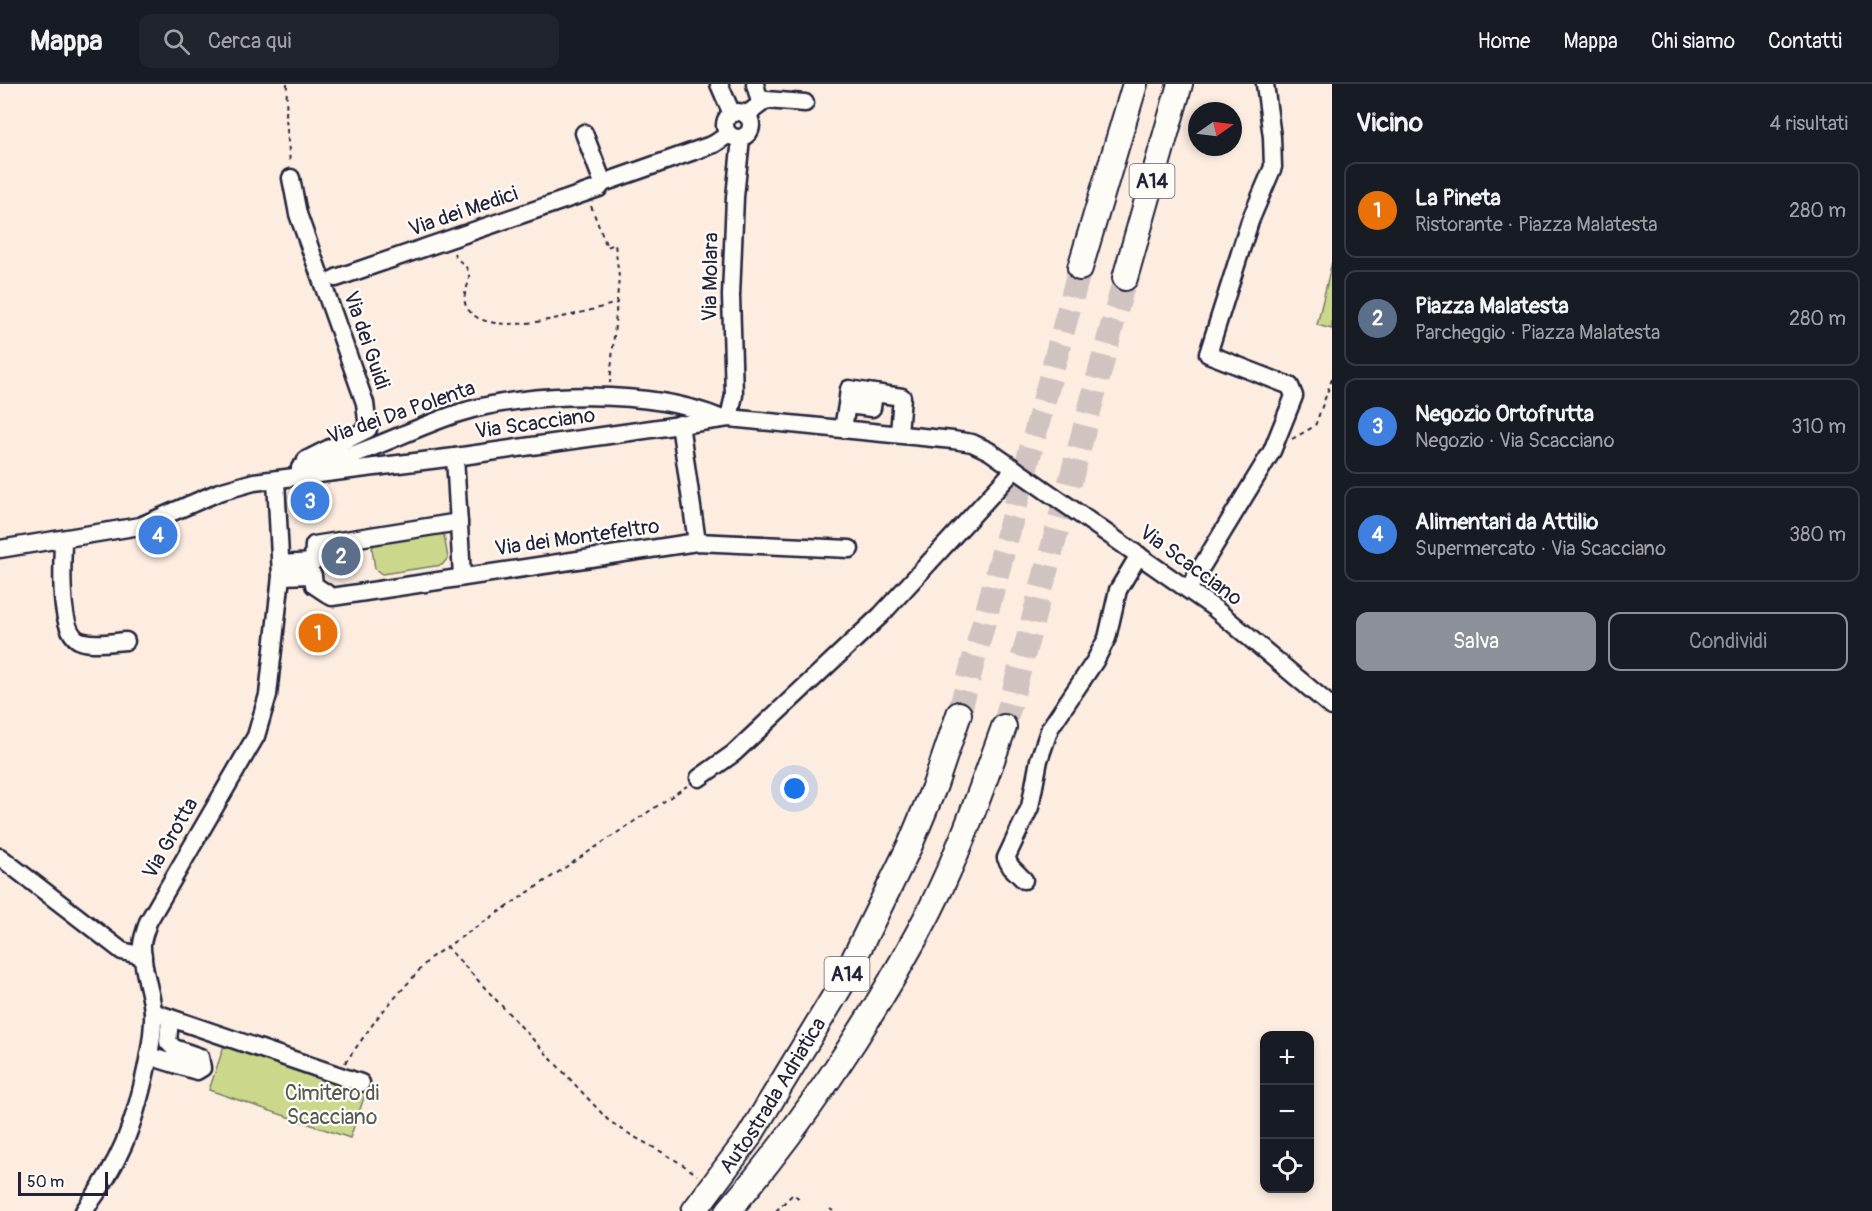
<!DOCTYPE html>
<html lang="it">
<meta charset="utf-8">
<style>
:root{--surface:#171b24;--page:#20242c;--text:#f1f3f6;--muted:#9ea1a6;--line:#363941;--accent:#8c9099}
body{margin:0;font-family:Pangolin,sans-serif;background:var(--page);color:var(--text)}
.controls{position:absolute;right:18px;bottom:18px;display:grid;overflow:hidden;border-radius:12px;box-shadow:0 3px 9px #0003}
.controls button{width:54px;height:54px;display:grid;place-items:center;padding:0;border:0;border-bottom:2px solid var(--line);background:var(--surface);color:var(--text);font:30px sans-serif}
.compass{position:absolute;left:1188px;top:18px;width:54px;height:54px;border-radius:50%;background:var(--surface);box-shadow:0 3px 9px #0003;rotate:76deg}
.scale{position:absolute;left:18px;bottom:15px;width:90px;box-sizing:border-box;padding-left:6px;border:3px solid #22223b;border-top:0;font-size:16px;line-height:21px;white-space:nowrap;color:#22223b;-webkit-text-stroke:4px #fdfcf7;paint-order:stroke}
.you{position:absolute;left:795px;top:705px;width:21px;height:21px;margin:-15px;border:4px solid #fff;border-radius:50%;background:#1a73e8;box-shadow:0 0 0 9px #1a73e833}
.badge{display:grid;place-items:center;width:39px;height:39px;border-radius:50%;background:var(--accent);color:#fff;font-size:20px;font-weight:700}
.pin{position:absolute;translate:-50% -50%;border:3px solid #fff;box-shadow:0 2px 6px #0006}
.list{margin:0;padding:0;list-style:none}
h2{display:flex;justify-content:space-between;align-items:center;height:78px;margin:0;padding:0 24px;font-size:26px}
h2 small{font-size:20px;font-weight:400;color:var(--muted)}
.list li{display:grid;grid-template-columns:39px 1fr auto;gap:18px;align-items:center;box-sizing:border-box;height:96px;margin:0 12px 12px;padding:0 12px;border:2px solid var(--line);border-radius:12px}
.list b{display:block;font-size:22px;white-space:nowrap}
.list p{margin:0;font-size:20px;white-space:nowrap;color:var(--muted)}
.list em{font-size:20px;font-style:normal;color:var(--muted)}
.actions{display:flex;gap:12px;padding:18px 24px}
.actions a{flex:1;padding:14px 0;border:2px solid var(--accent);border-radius:12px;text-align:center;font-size:21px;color:var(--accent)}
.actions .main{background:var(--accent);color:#fff}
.icon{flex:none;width:33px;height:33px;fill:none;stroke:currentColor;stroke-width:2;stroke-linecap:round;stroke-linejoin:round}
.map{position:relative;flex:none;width:1332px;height:1127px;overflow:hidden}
header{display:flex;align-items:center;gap:36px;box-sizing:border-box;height:84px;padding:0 30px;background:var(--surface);border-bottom:2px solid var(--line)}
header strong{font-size:28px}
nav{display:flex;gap:33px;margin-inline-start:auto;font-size:21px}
.search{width:420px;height:54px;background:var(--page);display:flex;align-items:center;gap:15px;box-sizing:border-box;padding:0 21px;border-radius:12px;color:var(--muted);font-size:22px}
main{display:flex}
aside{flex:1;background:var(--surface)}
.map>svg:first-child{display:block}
.green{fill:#cbd88c;stroke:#767d64;stroke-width:1.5}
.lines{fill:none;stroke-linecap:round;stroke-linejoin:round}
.highway-tunnel{stroke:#d1c4c0;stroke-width:24;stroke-dasharray:24 12;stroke-linecap:butt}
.minor-casing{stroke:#22223b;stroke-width:21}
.highway-casing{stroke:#22223b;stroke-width:28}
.path{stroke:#22223b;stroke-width:2;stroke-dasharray:4.5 4.5;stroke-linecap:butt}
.minor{stroke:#fdfcf7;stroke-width:16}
.highway{stroke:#fdfcf7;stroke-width:24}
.labels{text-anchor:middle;stroke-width:4.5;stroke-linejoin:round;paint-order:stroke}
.shield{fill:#fdfcf7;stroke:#646373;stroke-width:1.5}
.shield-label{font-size:20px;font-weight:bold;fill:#22223b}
.street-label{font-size:21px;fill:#22223b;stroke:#fdfcf7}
.park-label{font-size:21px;fill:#555953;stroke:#fdfcf7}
</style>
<header>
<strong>Mappa</strong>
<div class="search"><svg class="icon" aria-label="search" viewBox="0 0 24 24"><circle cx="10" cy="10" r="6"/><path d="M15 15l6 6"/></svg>Cerca qui</div>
<nav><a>Home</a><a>Mappa</a><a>Chi siamo</a><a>Contatti</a></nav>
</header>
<main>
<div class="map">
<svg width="1332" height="1127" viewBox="0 0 1332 1127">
<rect width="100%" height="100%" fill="#fdede1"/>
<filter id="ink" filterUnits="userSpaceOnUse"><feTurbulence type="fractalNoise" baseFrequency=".0167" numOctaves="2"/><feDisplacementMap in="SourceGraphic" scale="12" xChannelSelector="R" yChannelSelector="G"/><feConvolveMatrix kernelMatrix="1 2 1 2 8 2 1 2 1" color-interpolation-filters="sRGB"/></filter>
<g filter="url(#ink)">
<g class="green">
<polygon points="1332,178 1332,245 1317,241"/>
<polygon points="435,446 444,451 448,474 442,481 382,490 375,485 372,464 377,456"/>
<polygon points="225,959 367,1005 350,1054 209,1006"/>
</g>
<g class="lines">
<g class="highway-tunnel">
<polyline points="959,630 1080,184"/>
<polyline points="1004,643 1125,194"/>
</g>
<g class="minor-casing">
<g id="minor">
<polyline points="719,0 732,30"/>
<polyline points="755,0 760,18"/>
<circle cx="738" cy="41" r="13"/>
<polyline points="746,31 766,16 805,19"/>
<polyline points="584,49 603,99"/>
<polyline points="291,94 298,130 365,319 368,345 306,376"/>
<polyline points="336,194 599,104 603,99 714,60 729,50"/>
<polyline points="874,309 902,313 899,349"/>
<polyline points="729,334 734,311 731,212 735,113 741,54"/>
<polyline points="680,340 697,458"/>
<polyline points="843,344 847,321 872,324 874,309 849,305 847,321"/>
<polyline points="455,373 462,492"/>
<path d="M300 384C316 380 333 377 349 372 386 359 422 341 459 329 529 307 652 305 720 334"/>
<path d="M63 455C63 478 56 554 84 558 97 561 113 558 126 557"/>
<polyline points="0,465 140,442 219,408 254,398 455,373 729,334 953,356 972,359 989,367 1214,524 1332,623"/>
<polyline points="281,480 313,478 314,461 459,438"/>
<polyline points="281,492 313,491 314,501 332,513 697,458 850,465"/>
<polyline points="1188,505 1272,367 1294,312 1290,302 1208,270 1250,137 1273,83 1272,53 1265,0"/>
<polyline points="699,694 734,669 881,531 1015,385"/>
<polyline points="0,773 122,867 143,872"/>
<polyline points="1024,796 1011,783 1006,774 1030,723 1039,676 1050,644 1095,577 1107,554 1118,506 1139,471"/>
<polyline points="153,928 361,999"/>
<polyline points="149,972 197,987 202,984 200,973 174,964 168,958 170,934"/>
<path d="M84 1127C120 1078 133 1045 146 986 150 967 154 947 153 927 151 906 142 885 142 864 141 856 146 846 148 838L256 652 268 611 281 492 276 396"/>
</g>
</g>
<g class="highway-casing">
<g id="highway">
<polyline points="1080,184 1135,0"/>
<polyline points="1125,194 1180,0"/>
<path id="s1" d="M694 1127 749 1053 840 903 910 761 935 701 959 630"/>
<path d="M728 1127C799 1045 866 945 918 849 954 784 979 712 1004 643"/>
</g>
</g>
<g class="path">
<polyline points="287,0 286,34 290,79"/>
<polyline points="591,122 607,163 615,160 619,193 610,299"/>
<path d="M454 169C457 178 469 181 469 191 470 202 461 210 466 222 485 260 586 227 617 219"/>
<polyline points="1292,355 1315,342 1332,295"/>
<path d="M446 862 608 1036C637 1057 669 1069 697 1091"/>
<polyline points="345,979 378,933 430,874 687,702"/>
<polyline points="830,1125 833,1127"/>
<polyline points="776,1127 793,1110 800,1115"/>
</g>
<use href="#minor" class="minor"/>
<use href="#highway" class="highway"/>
</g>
</g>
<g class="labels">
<g class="shield">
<rect x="1129.5" y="80" width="45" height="34" rx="4.5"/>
<rect x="824.5" y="873" width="45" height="34" rx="4.5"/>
</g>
<g class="shield-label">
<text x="1152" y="104">A14</text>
<text x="847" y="897">A14</text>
</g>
<g class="street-label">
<text transform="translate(463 127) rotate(-19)" y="7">Via dei Medici</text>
<text transform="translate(710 193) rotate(-89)" y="7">Via Molara</text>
<text transform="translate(367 256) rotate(71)" y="7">Via dei Guidi</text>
<text transform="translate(401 328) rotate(-19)" y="7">Via dei Da Polenta</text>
<text transform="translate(535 339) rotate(-8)" y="7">Via Scacciano</text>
<text transform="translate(577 453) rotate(-8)" y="7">Via dei Montefeltro</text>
<text transform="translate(1191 481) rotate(36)" y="7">Via Scacciano</text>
<text transform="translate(170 754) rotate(-60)" y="7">Via Grotta</text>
<text dy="7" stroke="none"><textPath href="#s1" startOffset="140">Autostrada Adriatica</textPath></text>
</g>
<g class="park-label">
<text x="332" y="1016">Cimitero di<tspan x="332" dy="24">Scacciano</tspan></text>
</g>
</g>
</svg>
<div class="controls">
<button>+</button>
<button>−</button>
<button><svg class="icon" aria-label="locate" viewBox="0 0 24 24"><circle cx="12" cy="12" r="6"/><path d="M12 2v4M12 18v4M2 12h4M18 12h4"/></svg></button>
</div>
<svg class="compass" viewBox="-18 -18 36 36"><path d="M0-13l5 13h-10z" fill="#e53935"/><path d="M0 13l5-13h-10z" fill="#9ea1a6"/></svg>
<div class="scale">50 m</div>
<div class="you"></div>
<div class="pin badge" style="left:318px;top:549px;background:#e8710a">1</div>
<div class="pin badge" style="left:341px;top:472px;background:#5c6f8a">2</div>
<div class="pin badge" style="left:310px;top:417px;background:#3f7fe0">3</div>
<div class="pin badge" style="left:158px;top:451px;background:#3f7fe0">4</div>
</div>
<aside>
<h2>Vicino<small>4 risultati</small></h2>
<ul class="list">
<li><span class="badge" style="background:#e8710a">1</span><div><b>La Pineta</b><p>Ristorante · Piazza Malatesta</p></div><em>280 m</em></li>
<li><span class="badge" style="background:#5c6f8a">2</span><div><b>Piazza Malatesta</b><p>Parcheggio · Piazza Malatesta</p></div><em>280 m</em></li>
<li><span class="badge" style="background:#3f7fe0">3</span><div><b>Negozio Ortofrutta</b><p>Negozio · Via Scacciano</p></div><em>310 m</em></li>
<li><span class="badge" style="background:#3f7fe0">4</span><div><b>Alimentari da Attilio</b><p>Supermercato · Via Scacciano</p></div><em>380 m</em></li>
</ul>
<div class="actions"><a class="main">Salva</a><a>Condividi</a></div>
</aside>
</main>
